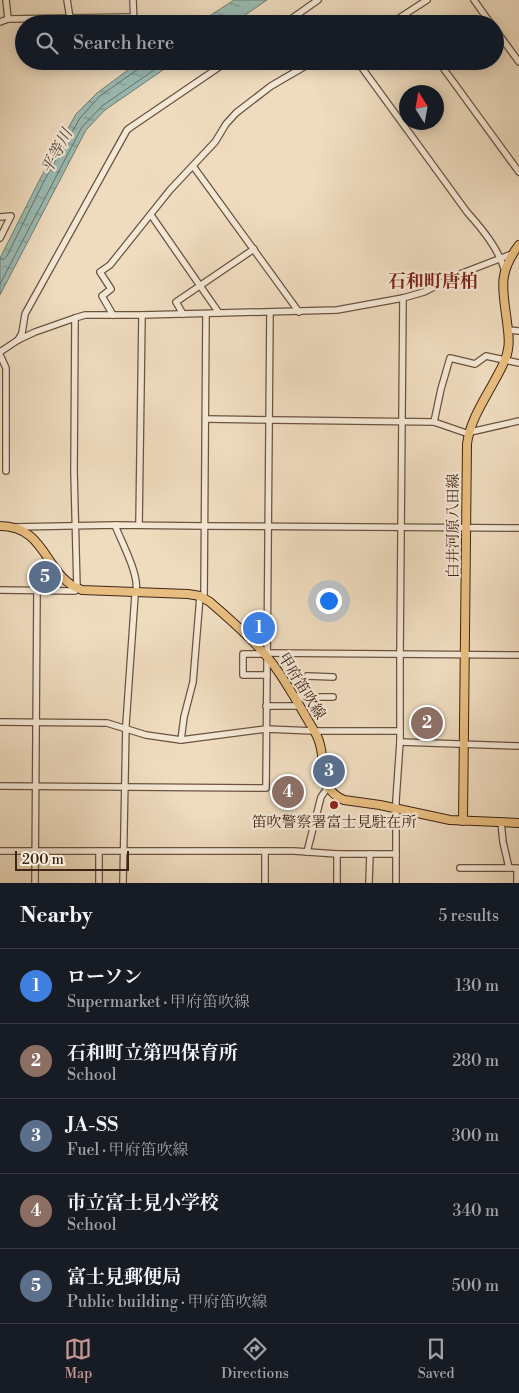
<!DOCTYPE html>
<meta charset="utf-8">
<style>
:root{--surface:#171b24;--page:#242831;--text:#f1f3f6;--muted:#9ea1a6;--line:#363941;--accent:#c59692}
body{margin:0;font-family:"Libre Bodoni","Noto Serif JP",serif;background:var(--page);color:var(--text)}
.compass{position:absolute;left:399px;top:85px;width:45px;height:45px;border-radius:50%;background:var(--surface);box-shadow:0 2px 12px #0003;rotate:349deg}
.scale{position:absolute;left:15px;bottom:12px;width:114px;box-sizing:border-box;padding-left:5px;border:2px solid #3e2516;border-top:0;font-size:14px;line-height:18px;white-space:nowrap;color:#3e2516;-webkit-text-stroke:4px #f5e8d5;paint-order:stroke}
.you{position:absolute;left:328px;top:600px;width:18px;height:18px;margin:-12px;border:4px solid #fff;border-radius:50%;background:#1a73e8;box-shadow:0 0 0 8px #1a73e833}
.badge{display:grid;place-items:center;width:32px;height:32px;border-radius:50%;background:var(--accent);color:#fff;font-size:16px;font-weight:700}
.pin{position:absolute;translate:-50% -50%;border:2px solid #fff;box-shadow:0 1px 5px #0006}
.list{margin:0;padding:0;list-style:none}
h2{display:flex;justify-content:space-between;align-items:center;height:65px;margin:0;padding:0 20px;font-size:21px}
h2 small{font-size:16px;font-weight:400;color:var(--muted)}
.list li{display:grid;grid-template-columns:32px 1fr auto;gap:15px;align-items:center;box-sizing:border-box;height:75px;padding:0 20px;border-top:1px solid var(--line)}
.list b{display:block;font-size:19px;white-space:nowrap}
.list p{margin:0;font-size:16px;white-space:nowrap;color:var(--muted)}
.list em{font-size:16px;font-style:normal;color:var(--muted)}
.icon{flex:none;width:28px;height:28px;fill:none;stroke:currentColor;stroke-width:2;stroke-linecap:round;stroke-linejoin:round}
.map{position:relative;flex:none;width:519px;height:883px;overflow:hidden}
.search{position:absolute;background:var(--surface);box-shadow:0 2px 12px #0003;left:15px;right:15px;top:15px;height:55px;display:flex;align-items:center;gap:12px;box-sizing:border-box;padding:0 18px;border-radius:28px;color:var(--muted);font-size:19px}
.sheet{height:440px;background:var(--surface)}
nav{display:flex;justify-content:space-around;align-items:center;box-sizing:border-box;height:70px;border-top:1px solid var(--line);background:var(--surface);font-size:14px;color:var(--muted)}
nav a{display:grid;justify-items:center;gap:2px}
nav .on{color:var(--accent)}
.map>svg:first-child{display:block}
.water{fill:url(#water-ripples);stroke:#757f75}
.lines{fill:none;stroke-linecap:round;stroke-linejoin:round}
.shore{stroke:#6c7065;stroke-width:1}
.minor-casing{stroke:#6a5340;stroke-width:8}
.major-casing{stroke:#3e2516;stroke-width:10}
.minor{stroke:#f5e8d5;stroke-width:5.5}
.major{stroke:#e8be80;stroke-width:8}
.poi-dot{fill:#8f2418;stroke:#f5e8d5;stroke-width:2}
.labels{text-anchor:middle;stroke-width:4.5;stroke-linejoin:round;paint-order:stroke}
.street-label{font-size:15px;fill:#3e2516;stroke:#f5e8d5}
.poi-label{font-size:15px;fill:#3e2516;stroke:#f5e8d5}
.water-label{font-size:16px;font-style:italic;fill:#554a3e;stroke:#f5e8d5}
.quarter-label{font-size:18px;font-weight:bold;fill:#7a1f14;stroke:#f5e8d5}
</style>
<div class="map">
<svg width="519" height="883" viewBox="0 0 519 883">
<defs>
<pattern id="water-ripples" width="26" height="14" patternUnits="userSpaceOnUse" patternTransform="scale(1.25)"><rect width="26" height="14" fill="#9abbb4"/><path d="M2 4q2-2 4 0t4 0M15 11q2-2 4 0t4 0" fill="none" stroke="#7f9891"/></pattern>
</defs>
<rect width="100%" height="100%" fill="#efdcbf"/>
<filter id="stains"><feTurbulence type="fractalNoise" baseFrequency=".004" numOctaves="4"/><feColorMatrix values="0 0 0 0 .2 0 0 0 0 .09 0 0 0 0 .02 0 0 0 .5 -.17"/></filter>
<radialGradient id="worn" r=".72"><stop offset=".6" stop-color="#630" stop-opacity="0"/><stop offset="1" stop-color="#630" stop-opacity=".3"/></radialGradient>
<g class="water">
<polygon points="234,0 267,0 232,24 197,24"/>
<polygon points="140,61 176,61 105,110 86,130 0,295 0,258 40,179 76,114 97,93"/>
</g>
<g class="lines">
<g class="shore">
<polyline points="0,259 4,259 7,256 44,181 80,118 100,96 141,67 143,61"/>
<polyline points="0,284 82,127 102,106 167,61"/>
</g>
<g class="minor-casing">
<g id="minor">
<polyline points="6,0 8,19"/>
<polyline points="67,0 70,18"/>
<polyline points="133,0 134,24"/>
<polyline points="474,0 491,24"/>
<polyline points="405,15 412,24"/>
<polyline points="0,22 8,19 134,17"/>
<polyline points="284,24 318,0"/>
<polyline points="390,24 427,0"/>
<polyline points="495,29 519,62"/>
<path d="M357 61 467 212C483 230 498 248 505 271"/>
<polyline points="438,61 519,172"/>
<polyline points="193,166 299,312"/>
<polyline points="151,215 219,313"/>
<polyline points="0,217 11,216 0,238"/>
<polyline points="183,314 176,302 254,249"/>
<polyline points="113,315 102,296 111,289 100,272 110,265 170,190 215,142 226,124 236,113 271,86 314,61"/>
<polyline points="508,330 519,331"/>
<polyline points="18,340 22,333 25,314 127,130 131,127 228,61"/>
<polyline points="0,352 18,340 35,332 75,318 85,315 142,315 337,310 403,298 424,292 460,274 512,254"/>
<polyline points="0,355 6,368 6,471"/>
<polyline points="206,419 434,422 466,433 519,421"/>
<polyline points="434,422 441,389 450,358 475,364 486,356 519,363"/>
<path d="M115 525C121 542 142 578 135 595L126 724 123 883"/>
<polyline points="139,525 142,315"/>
<polyline points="14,527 115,525 205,526 519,528"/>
<polyline points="0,590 75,591 77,588 74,472 75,318"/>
<polyline points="204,598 206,314"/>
<polyline points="267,653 519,655"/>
<polyline points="265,654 243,654 243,675 267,675"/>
<polyline points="307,676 333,677"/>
<polyline points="294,697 333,697"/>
<polyline points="266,706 299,706"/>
<polyline points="0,722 107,723 146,735 181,740 266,729 314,731 400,731"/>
<polyline points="181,740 184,717 193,682 200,596"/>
<polyline points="400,742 519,746"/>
<polyline points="0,786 266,788 270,312"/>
<polyline points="501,822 503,842 509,868 517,868 517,883"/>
<polyline points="0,851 294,851 337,854 396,854"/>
<polyline points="307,852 321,797 328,787"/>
<polyline points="460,868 509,868"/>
<polyline points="35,883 37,591"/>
<polyline points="99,883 99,852"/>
<polyline points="265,883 265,852"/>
<polyline points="337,883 337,854"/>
<polyline points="369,883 370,854"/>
<polyline points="396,883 396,800 400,742 400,654 403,298"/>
</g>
</g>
<g class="major-casing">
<g id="major">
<path d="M0 526C48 526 44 577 82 590L188 594 200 596 210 602C229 619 252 638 268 658 280 672 288 687 298 703 304 714 311 725 317 736 328 758 316 789 344 800L380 805 450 820 519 823"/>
<path d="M463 821 467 444C470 420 485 399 496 378 501 369 507 359 508 349 510 340 508 331 507 322 503 289 497 274 519 245"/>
</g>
</g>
<use href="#minor" class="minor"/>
<use href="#major" class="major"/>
</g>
<circle class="poi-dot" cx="334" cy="805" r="5"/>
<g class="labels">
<g class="street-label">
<text transform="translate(453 526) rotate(-90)" y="5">白井河原八田線</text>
<text transform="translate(302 686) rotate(58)" y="5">甲府笛吹線</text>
</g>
<g class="poi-label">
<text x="334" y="827">笛吹警察署富士見駐在所</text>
</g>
<g class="water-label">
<text transform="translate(56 151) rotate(-62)" y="6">平等川</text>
</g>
<g class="quarter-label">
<text x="433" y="287">石和町唐柏</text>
</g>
</g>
<rect width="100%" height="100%" filter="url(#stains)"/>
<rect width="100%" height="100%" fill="url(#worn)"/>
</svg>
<svg class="compass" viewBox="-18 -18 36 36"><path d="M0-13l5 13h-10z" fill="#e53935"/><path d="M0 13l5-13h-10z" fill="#9ea1a6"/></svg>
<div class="scale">200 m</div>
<div class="you"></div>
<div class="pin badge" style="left:259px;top:628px;background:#3f7fe0">1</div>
<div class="pin badge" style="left:427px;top:723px;background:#8d6e63">2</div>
<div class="pin badge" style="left:329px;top:771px;background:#5c6f8a">3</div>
<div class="pin badge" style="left:288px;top:792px;background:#8d6e63">4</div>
<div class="pin badge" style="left:45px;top:577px;background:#5c6f8a">5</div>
<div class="search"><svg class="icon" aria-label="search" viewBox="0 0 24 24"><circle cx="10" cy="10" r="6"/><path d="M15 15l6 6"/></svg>Search here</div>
</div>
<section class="sheet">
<h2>Nearby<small>5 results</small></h2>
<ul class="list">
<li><span class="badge" style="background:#3f7fe0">1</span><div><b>ローソン</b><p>Supermarket · 甲府笛吹線</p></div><em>130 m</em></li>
<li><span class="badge" style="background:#8d6e63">2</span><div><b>石和町立第四保育所</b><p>School</p></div><em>280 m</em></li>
<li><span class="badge" style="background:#5c6f8a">3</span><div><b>JA-SS</b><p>Fuel · 甲府笛吹線</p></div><em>300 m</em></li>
<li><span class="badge" style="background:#8d6e63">4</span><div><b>市立富士見小学校</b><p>School</p></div><em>340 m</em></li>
<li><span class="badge" style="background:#5c6f8a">5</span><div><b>富士見郵便局</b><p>Public building · 甲府笛吹線</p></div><em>500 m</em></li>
</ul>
</section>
<nav>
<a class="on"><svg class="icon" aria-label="map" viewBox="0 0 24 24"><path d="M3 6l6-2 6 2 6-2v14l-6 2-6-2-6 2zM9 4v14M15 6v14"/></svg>Map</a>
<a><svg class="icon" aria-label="directions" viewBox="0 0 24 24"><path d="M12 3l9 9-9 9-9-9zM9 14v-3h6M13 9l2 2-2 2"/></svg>Directions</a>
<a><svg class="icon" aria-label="saved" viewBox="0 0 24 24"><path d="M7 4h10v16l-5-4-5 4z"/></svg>Saved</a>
</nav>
